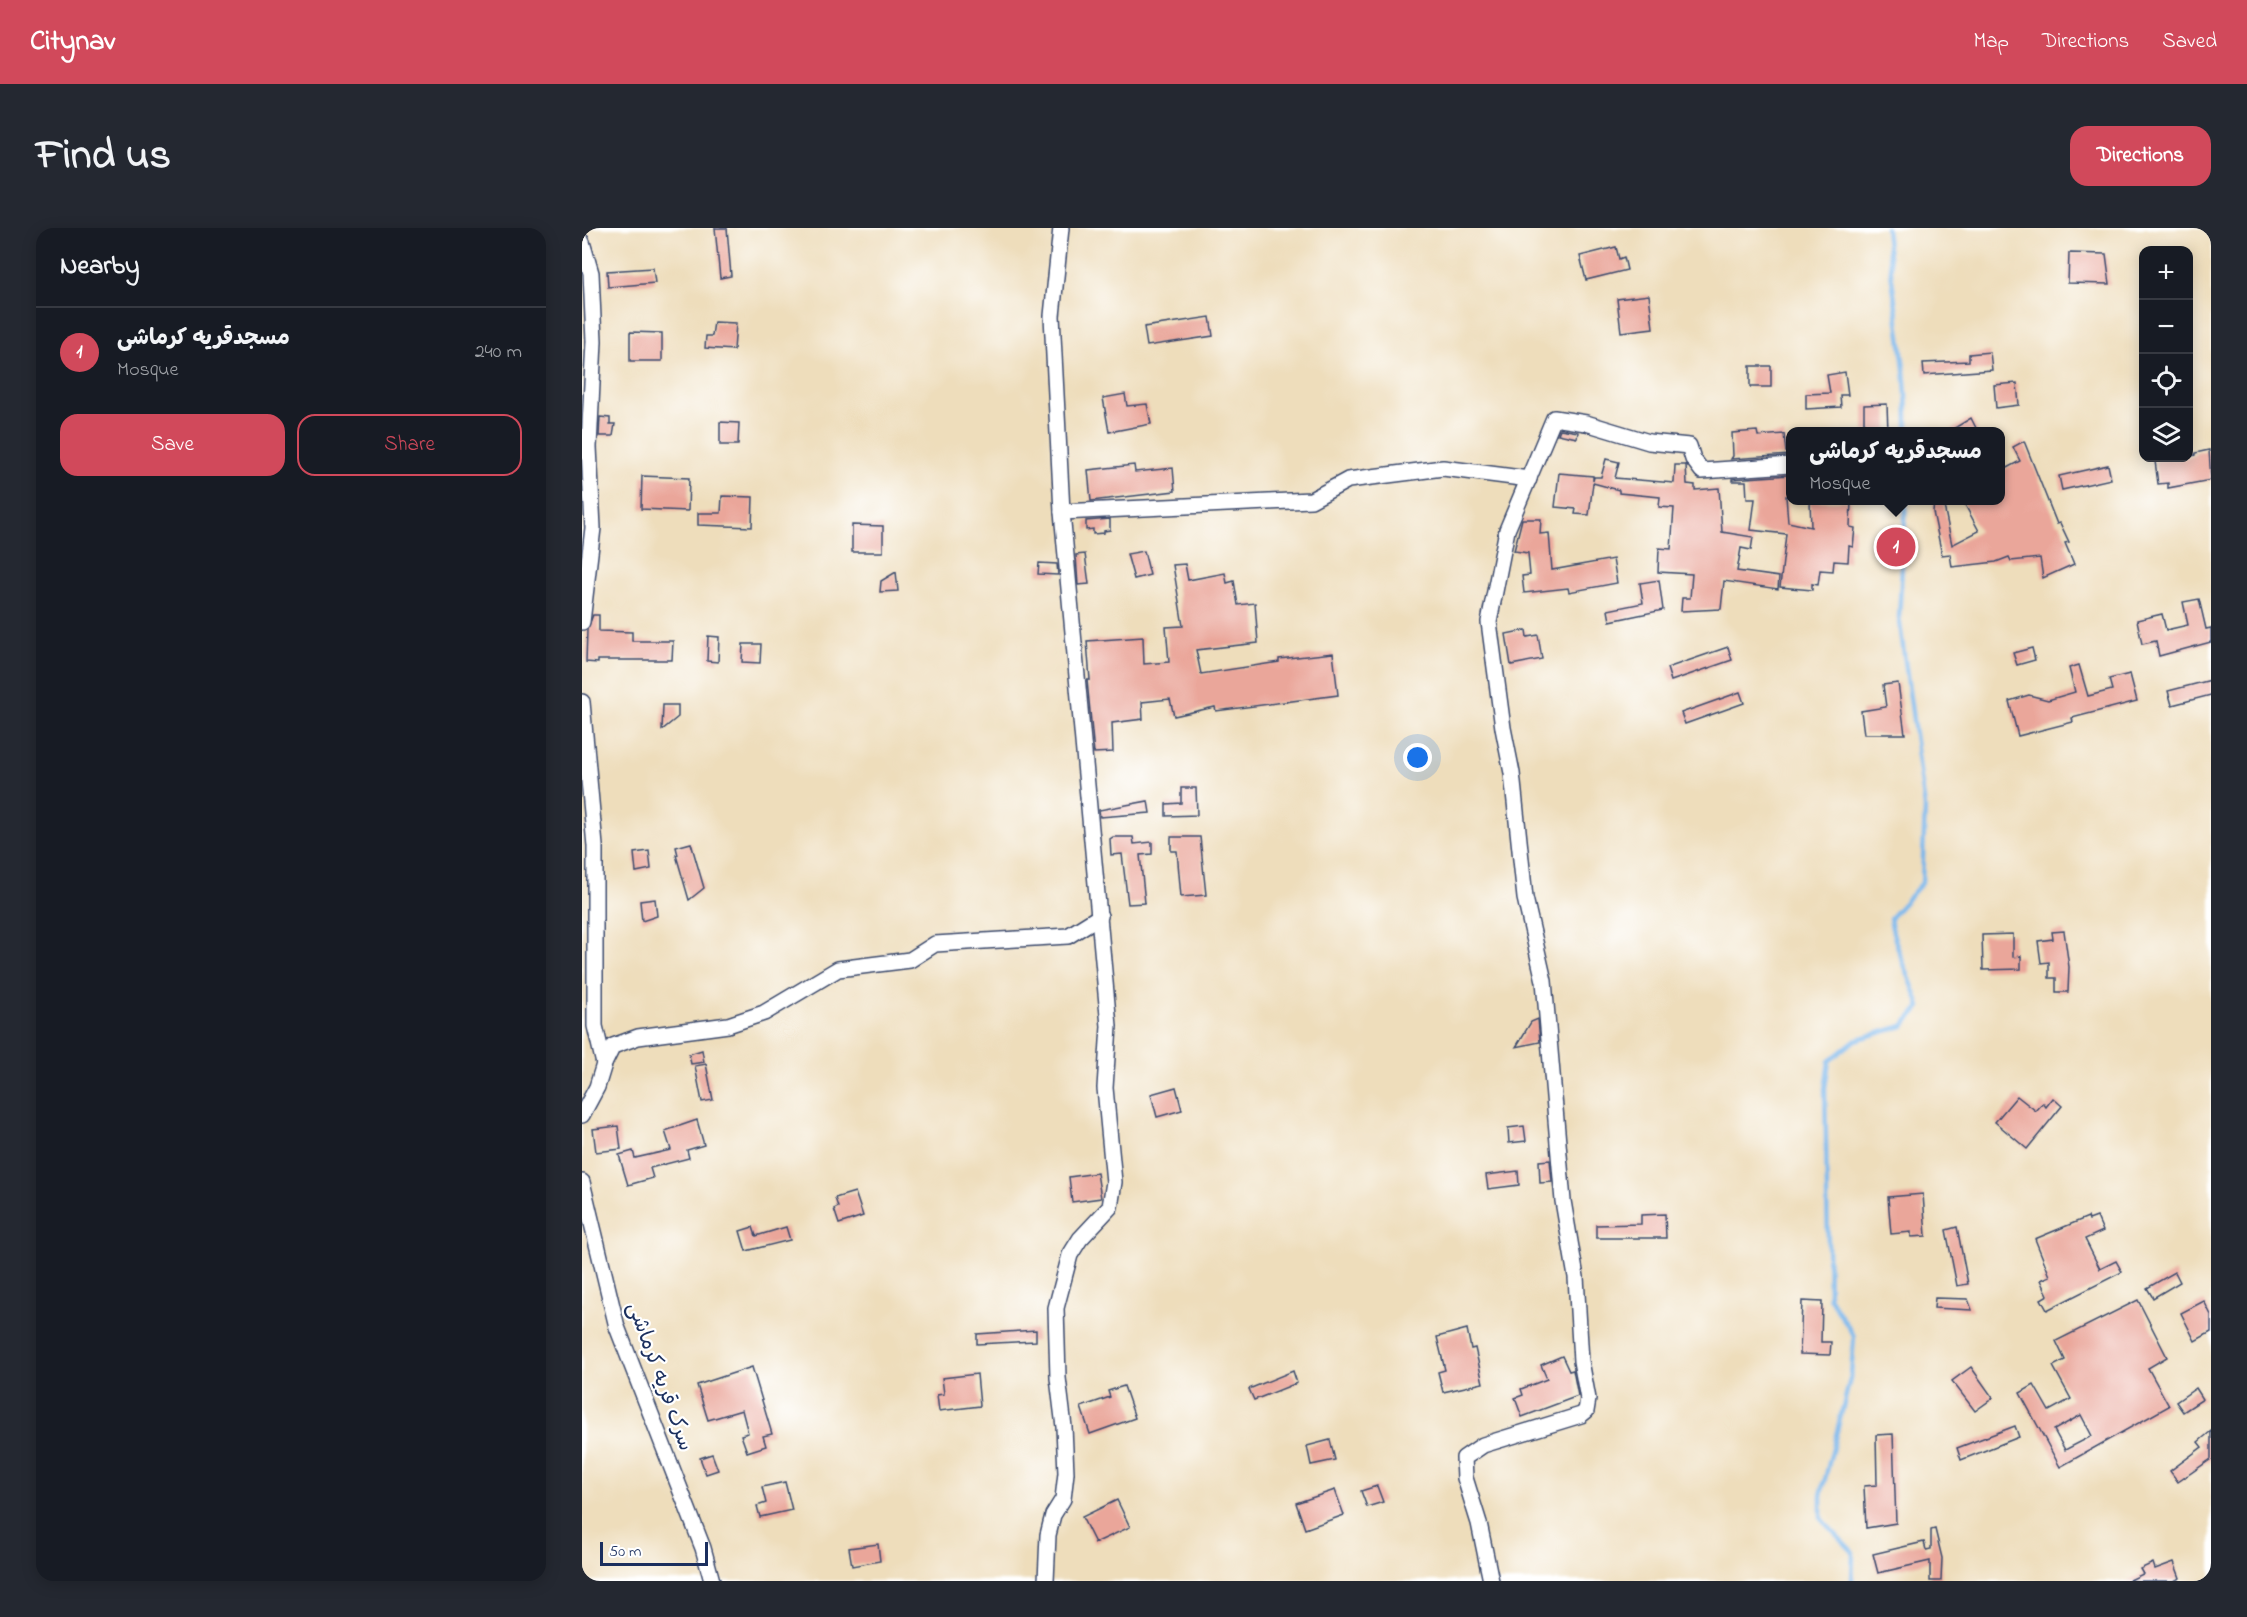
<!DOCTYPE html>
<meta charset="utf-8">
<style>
:root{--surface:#171b24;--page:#242831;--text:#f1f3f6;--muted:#9ea1a6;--line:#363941;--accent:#d1495b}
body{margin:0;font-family:"Indie Flower","Playpen Sans Arabic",sans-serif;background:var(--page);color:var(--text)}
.controls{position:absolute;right:18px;top:18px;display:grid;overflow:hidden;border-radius:12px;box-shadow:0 3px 15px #0003}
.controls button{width:54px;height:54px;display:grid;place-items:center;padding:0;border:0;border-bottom:2px solid var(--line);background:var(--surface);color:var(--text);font:30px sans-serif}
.scale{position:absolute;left:18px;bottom:15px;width:108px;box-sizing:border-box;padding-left:6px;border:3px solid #1b2f5e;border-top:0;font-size:16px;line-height:21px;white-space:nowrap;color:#1b2f5e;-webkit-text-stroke:4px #fff;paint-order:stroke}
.you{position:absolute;left:836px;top:530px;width:21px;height:21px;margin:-15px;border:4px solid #fff;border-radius:50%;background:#1a73e8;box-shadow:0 0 0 9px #1a73e833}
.badge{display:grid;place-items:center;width:39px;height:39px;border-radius:50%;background:var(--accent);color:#fff;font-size:20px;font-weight:700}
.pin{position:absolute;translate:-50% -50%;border:3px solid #fff;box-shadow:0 2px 6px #0006}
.popup{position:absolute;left:1204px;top:199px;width:219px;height:78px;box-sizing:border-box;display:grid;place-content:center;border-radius:12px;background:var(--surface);filter:drop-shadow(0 2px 4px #0005);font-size:20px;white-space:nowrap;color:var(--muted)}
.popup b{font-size:22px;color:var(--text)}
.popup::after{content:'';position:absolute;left:50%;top:100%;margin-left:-12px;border:12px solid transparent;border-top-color:var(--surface)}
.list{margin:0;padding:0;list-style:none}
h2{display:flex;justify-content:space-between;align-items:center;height:78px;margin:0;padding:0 24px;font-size:26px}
h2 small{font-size:20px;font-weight:400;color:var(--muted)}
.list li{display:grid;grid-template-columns:39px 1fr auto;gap:18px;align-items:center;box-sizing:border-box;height:90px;padding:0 24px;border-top:2px solid var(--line)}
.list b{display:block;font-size:22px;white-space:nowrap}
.list p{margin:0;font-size:20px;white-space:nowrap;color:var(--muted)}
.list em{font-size:20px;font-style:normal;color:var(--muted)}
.actions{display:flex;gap:12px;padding:18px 24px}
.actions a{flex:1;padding:14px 0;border:2px solid var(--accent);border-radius:18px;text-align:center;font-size:21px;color:var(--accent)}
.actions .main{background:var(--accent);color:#fff}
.icon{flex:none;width:33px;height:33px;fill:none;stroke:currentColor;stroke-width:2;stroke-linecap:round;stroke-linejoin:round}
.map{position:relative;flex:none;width:1629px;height:1353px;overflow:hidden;border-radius:18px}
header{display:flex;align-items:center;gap:36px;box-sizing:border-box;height:84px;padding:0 30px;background:var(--accent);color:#fff}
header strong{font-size:28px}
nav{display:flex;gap:33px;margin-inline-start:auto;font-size:21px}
.intro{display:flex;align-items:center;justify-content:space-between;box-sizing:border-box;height:144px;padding:0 36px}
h1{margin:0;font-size:42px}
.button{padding:15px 27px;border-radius:18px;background:var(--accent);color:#fff;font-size:21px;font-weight:700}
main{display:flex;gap:36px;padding:0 36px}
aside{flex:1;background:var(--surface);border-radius:18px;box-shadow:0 3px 15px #0003}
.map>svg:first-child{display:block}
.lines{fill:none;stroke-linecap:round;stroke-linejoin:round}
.stream{stroke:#78b6eb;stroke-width:4.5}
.building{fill:#eaa69a;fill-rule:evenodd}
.minor-casing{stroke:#3b496c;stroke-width:18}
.minor{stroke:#fff;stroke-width:15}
.labels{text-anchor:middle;stroke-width:4.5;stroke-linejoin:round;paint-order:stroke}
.street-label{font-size:21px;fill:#1b2f5e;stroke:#fff}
</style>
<header>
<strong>Citynav</strong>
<nav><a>Map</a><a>Directions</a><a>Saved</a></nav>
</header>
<div class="intro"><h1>Find us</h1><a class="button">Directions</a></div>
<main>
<aside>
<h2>Nearby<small></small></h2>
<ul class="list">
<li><span class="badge">1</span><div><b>مسجدقریه کرماشی</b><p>Mosque</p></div><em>240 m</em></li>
</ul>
<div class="actions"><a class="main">Save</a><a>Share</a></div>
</aside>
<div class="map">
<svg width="1629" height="1353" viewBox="0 0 1629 1353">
<rect width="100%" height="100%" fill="#fff"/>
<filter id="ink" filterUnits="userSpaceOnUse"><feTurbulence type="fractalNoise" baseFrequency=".0167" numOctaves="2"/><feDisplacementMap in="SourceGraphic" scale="12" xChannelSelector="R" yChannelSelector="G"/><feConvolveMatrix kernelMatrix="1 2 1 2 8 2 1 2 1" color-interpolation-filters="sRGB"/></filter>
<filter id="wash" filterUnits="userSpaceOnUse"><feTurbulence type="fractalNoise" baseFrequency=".008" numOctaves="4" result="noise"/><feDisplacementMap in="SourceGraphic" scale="24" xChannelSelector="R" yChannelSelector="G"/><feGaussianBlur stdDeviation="1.35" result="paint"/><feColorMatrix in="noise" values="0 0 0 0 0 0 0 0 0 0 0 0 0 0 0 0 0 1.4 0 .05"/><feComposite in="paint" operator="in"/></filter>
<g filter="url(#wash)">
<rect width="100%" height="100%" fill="#edb"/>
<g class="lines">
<g class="stream">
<path d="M1304 0C1310 68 1326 135 1325 204"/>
<path d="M1270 1353 1271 1324 1239 1291V1267L1269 1147 1272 1108 1247 1069 1243 860 1247 833 1273 812 1321 798 1338 779C1329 749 1313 722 1308 690L1340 655 1343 579 1317 389 1324 272"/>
</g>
</g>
<g id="blocks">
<g class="building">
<polygon points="133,0 145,0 149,48 138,50"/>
<polygon points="1034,19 1037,31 1042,29 1045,42 1004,52 998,28"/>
<polygon points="1487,25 1524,26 1528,56 1486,55"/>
<polygon points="71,40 73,55 26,59 25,43"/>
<polygon points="1067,67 1071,100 1039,104 1035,71"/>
<polygon points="628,89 631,108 565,118 562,99"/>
<polygon points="132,94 154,95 152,122 123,120 124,108 130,108"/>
<polygon points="48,104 80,105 80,133 48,133"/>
<polygon points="1408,124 1410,142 1342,147 1341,135 1387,133 1387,126"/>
<rect x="1168" y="138" width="21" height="21"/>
<polygon points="1263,144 1266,167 1258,167 1259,179 1224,181 1224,166 1248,165 1245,147"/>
<polygon points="1435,155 1437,177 1414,180 1412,157"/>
<polygon points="543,166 545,178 565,176 569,196 527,204 521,170"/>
<polygon points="1305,176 1306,204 1282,204 1282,177"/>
<polygon points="18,189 28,190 28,196 33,196 31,208 17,208"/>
<polygon points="1389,190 1396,204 1366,204"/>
<polygon points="138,194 157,195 156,217 138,217"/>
<polygon points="978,201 996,204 995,210 976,206"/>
<polygon points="1175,203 1176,208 1202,206 1204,224 1209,223 1209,227 1149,231 1151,228 1150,205"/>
<polygon points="1442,213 1475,296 1478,295 1487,314 1483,315 1492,336 1461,350 1458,330 1429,333 1427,329 1414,334 1370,339 1368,326 1360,327 1351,284 1352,273 1361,273 1370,317 1397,303 1381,273 1419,273 1419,243 1438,233 1431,219"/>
<polygon points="1627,222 1629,252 1586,260 1586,255 1576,256 1573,233 1606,230 1613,227 1613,225"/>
<polygon points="1024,231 1037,234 1033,250 1092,255 1093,237 1104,237 1105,256 1113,257 1113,262 1137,260 1140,304 1171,309 1169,322 1159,320 1155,343 1197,349 1196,361 1142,353 1139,381 1099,383 1100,370 1108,370 1110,346 1076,344 1077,320 1089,321 1092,280 1077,279 1078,269 1037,265 1037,262 1011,255 1007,287 993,286 994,281 973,279 977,245 1011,248 1011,253 1012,249 1019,249"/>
<polygon points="552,237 553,244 591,240 593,263 509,273 506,242"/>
<polygon points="1526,237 1529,251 1480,262 1477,248"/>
<polygon points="1209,247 1209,268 1204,268 1206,294 1229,299 1228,273 1269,273 1268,299 1273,300 1271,319 1267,318 1266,334 1252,333 1251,343 1238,342 1236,357 1230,356 1230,362 1198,359 1204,306 1169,302 1173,271 1165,271 1164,253 1150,253 1150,251"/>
<polygon points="60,248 107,250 106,283 59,281"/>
<polygon points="140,268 171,269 170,299 116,297 116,285 139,285"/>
<polygon points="528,291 528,302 522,303 522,305 511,306 511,301 504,302 504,293"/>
<polygon points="940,291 959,291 958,306 967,305 970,342 1031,331 1035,355 987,364 986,360 942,365 940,348 948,347 946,325 932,323"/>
<polygon points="270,297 301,298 301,324 270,324"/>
<polygon points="562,323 568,347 552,351 545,326"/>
<polygon points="503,326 507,356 496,357 494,327"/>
<polygon points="457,335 475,336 476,347 456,346"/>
<polygon points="603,336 606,352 643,345 645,355 652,353 656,377 673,375 676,415 614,422 619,446 697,434 697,431 751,425 756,467 634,483 633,479 592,488 588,471 560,474 561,491 530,495 531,524 512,525 505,452 508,452 505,413 561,409 562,436 587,434 584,399 601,398 591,337"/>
<polygon points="314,344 316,363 298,364 299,353"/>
<polygon points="1077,352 1081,382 1028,393 1026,382 1061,375 1058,355"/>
<polygon points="1617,371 1624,401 1629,400 1629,414 1577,428 1574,413 1560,416 1555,392 1580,386 1584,402 1606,397 1601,374"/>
<polygon points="11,387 17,387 17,403 50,404 50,413 91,413 90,432 16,432 16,435 4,434 5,402"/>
<polygon points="944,402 945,409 956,407 960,431 929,437 924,406"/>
<polygon points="126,408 137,409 136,434 125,433"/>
<polygon points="161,416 179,416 178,435 160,434"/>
<polygon points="1146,419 1150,432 1089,453 1085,440"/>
<polygon points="1450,420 1453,432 1435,437 1431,425"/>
<polygon points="1497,437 1506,468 1530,462 1527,451 1548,446 1555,473 1490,490 1491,494 1436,508 1427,473 1447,467 1466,472 1493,464 1487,440"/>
<polygon points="1629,452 1629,467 1590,477 1586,463"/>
<polygon points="1316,455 1323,506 1282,506 1279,483 1304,479 1301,457"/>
<polygon points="1158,464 1162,475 1103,496 1099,485"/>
<polygon points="81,477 96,477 96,489 80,502"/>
<polygon points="599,560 614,560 615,587 584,588 584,576 599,575"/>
<polygon points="566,573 568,585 518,589 517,582"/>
<polygon points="531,609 551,609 552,616 570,614 570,626 558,627 563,675 546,676 540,626 529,627 528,611"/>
<polygon points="589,609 618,609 624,667 599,669 595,623 589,623"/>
<polygon points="109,615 122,660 107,672 94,627 96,627 94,619"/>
<polygon points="67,623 69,641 54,644 52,625"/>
<polygon points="73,671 75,688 60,693 58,673"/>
<polygon points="1482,703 1487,739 1486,764 1474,764 1474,750 1467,750 1467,734 1459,735 1456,713 1471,711 1470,704"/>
<polygon points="1431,706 1431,729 1439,728 1439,741 1401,742 1400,707"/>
<polygon points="956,791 958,814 934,819 949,794"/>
<polygon points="120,822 122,834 109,836 107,826"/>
<polygon points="124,836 131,872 120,874 113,838"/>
<polygon points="594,859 600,882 575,889 569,866"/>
<polygon points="1435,868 1454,883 1461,875 1464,879 1471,870 1480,878 1445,921 1413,894"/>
<polygon points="115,892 122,917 105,922 107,930 68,940 71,950 46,957 37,927 51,923 53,930 89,922 83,903"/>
<polygon points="36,898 39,921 14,924 11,901"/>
<polygon points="942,898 944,913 927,915 926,900"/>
<polygon points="968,932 970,954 958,955 957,933"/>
<polygon points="936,943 937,957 906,961 904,947"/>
<polygon points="515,945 519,970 490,974 487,949"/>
<polygon points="273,964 281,988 257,996 252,981 256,979 253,970"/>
<polygon points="1341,966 1344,1008 1329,1009 1329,1004 1309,1006 1306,969"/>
<polygon points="1083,986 1084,1010 1014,1010 1014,997 1059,996 1059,987"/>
<polygon points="1506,989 1507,992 1515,989 1521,1003 1503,1011 1518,1041 1534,1033 1540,1044 1465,1082 1459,1071 1466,1067 1459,1052 1468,1048 1453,1011"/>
<polygon points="171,999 174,1008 204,999 208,1012 164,1023 158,1003"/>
<polygon points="1375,999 1386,1056 1375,1058 1364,1002"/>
<polygon points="1593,1044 1598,1054 1571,1070 1565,1060"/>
<polygon points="1353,1070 1386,1071 1390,1082 1352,1080"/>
<path d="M1556 1072 1585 1129 1566 1140 1587 1178 1478 1239 1438 1165 1452 1157 1467 1183 1489 1171 1471 1138 1483 1132 1474 1113ZM1499 1187 1510 1208 1483 1222 1472 1202Z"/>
<polygon points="1220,1073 1240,1074 1239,1114 1249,1114 1248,1127 1218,1126"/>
<polygon points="1622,1073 1629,1087 1629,1104 1613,1113 1599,1085"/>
<polygon points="885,1101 889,1121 893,1120 901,1155 861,1164 856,1144 863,1142 855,1109"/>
<polygon points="454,1102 454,1113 395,1116 395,1106"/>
<polygon points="980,1128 987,1143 991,1142 996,1168 940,1189 933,1170 941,1167 939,1161 965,1151 959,1137"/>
<polygon points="170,1139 190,1206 181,1208 184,1218 165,1224 159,1207 166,1205 160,1182 126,1192 115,1157"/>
<polygon points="1389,1139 1411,1170 1393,1183 1370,1153"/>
<polygon points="711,1143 715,1155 672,1172 667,1161"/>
<polygon points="395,1146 398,1178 357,1183 355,1167 362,1166 360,1150"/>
<polygon points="542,1158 553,1190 508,1206 499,1179 528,1169 526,1163"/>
<polygon points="1614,1160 1621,1171 1601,1184 1594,1174"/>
<polygon points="1433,1198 1437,1209 1379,1232 1375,1220"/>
<polygon points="1629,1203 1629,1231 1596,1254 1588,1243 1620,1219 1616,1214"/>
<polygon points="1311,1206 1314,1295 1284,1300 1282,1258 1295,1257 1294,1207"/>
<polygon points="748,1212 753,1232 729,1237 725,1218"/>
<polygon points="130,1226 136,1242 124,1246 118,1230"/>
<polygon points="203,1254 210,1282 178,1289 175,1278 184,1275 180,1259"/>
<polygon points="795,1258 801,1274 785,1279 779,1263"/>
<polygon points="753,1262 762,1287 723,1301 714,1275"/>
<polygon points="535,1272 548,1299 513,1315 500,1289"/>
<polygon points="1353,1301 1360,1330 1359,1353 1348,1353 1348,1333 1296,1345 1291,1326 1342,1314 1344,1322 1349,1321 1349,1302"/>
<polygon points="296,1316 298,1333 270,1338 267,1320"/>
<polygon points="1592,1334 1598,1350 1592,1353 1546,1353 1561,1346 1558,1341 1571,1335 1573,1341"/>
</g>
</g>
</g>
<g filter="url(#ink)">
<use href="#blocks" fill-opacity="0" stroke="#3b496c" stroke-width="1.5"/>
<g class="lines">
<g class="minor-casing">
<g id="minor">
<polyline points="0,14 9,45 12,113 7,219 11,300 0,394"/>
<polyline points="480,284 729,272 766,252 861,240 947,251"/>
<polyline points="0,474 13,618 13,798 22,836 15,859 0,887"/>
<polyline points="22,836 31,818 56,809 146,797 182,785 256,741 328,732 353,716 486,708 518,688"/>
<polyline points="0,954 35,1099 121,1320 130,1353"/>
<polyline points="464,1353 466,1307 471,1287 481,1271 484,1245 482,1199 476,1150 474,1080 488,1027 498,1011 528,979 532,954 523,860 527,798 480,284 470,88 479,0"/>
<polyline points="909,1353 897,1295 883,1250 882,1230 901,1217 999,1187 1004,1183 1006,1171 999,1133 994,1049 981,973 962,753 943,670 930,545 921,500 907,394 925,302 972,190 1004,195 1067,214 1107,218 1111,231 1120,243 1209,237"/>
</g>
</g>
<use href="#minor" class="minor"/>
</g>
</g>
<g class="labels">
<g class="street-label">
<text transform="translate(79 1148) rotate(70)" y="7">سرک قریه کرماشی</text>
</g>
</g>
</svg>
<div class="controls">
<button>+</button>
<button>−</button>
<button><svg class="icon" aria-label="locate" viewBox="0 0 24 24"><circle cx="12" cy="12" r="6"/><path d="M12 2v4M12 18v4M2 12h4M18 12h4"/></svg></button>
<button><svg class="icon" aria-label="layers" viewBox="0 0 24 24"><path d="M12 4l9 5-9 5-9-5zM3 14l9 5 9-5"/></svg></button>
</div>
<div class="scale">50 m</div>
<div class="you"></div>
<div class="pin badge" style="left:1314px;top:319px">1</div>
<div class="popup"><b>مسجدقریه کرماشی</b>Mosque</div>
</div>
</main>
